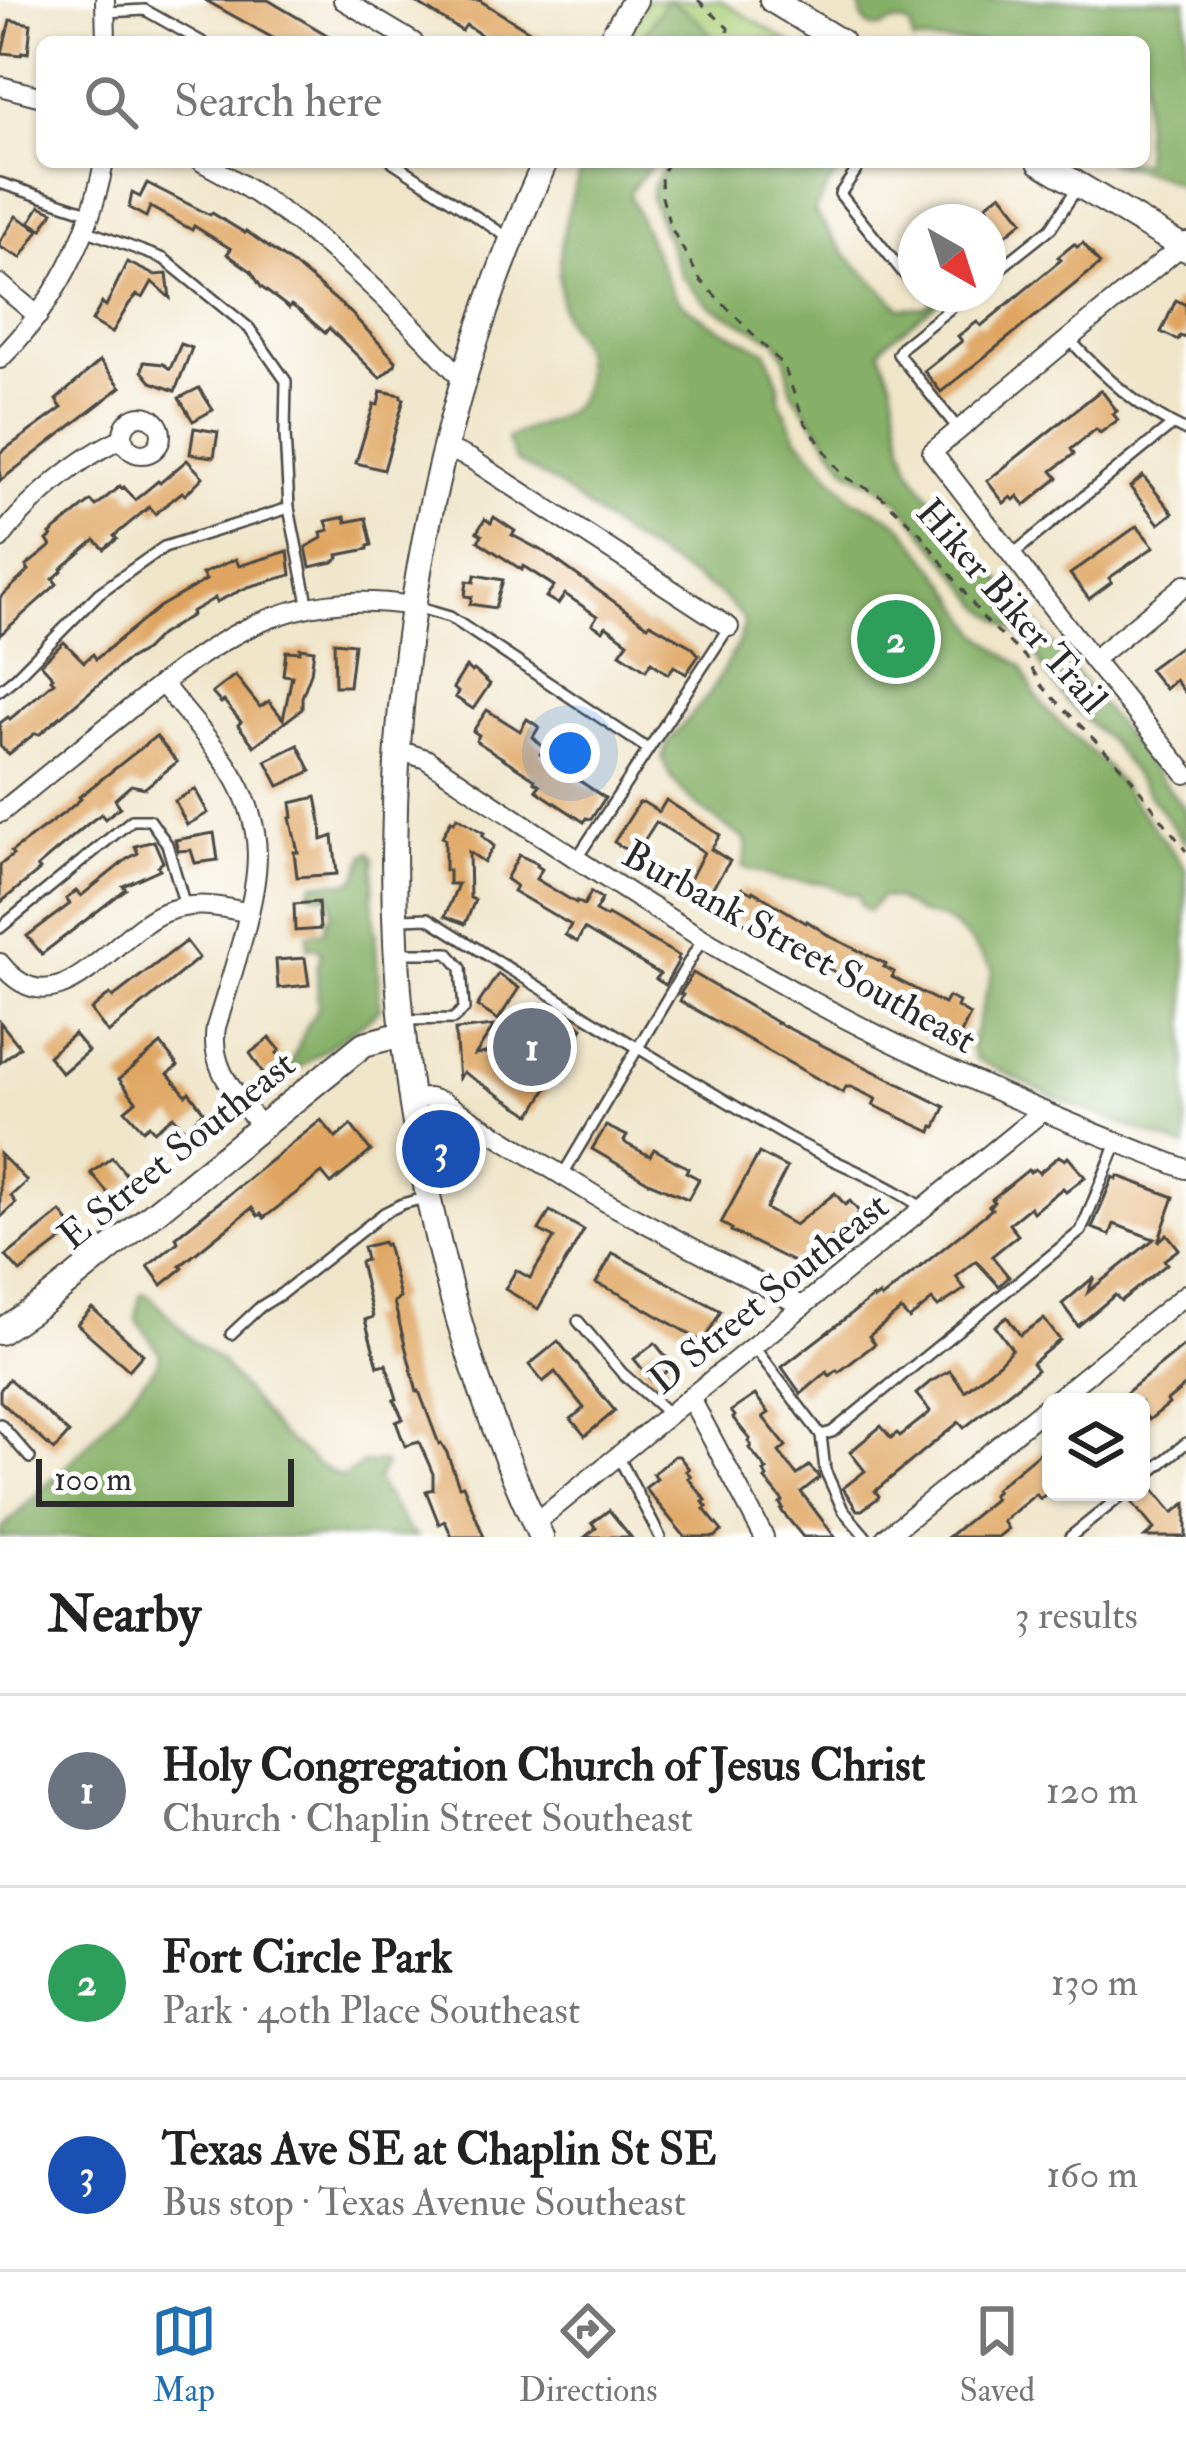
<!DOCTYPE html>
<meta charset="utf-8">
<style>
:root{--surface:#fff;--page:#f2f2f2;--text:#222;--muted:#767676;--line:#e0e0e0;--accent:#1f6fb2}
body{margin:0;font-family:"IM FELL Double Pica",serif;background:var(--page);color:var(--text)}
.controls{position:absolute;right:36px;bottom:36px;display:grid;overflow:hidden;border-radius:18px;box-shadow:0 3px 9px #0004}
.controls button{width:108px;height:108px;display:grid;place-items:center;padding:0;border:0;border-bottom:3px solid var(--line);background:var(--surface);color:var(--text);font:60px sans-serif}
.compass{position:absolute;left:898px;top:204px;width:108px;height:108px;border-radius:50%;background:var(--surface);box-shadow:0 3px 9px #0004;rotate:141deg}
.scale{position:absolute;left:36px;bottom:30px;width:258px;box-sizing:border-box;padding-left:12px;border:6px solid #2b2b2b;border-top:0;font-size:33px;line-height:42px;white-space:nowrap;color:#2b2b2b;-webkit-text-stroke:9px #fff;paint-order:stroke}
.you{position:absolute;left:570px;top:753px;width:42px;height:42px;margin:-30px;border:9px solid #fff;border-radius:50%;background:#1a73e8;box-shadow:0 0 0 18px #1a73e833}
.badge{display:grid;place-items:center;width:78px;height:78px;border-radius:50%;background:var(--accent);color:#fff;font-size:39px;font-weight:700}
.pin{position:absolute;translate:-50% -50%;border:6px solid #fff;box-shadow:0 3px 12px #0006}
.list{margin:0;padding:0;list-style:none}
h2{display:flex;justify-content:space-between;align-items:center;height:156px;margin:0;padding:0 48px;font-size:51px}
h2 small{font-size:39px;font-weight:400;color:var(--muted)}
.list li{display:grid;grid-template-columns:78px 1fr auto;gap:36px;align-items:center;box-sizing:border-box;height:192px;padding:0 48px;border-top:3px solid var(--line)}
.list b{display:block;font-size:45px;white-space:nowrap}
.list p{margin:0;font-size:39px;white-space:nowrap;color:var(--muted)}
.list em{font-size:39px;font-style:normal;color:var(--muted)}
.icon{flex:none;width:66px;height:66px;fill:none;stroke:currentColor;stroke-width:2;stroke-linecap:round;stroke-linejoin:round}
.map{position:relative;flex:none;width:1186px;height:1537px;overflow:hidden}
.search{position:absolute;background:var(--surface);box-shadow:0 3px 9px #0004;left:36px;right:36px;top:36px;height:132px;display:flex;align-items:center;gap:30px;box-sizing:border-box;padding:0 42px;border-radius:18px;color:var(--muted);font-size:45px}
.sheet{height:732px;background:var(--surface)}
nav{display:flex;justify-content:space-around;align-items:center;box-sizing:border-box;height:168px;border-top:3px solid var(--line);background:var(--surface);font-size:33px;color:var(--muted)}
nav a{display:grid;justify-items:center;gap:6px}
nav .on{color:var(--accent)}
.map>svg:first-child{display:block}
.green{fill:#a9cd76;stroke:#6a7c50;stroke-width:3}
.forest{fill:#86b067;stroke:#586e49;stroke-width:3}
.building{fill:#dfa561}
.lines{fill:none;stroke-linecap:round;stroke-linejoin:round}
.lane-casing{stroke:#484743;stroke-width:14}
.street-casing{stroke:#484743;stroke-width:22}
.secondary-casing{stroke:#484743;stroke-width:28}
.path{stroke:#484743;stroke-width:3;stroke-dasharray:9 9;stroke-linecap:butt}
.lane{stroke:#fff;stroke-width:9}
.street{stroke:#fff;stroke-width:18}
.secondary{stroke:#fff;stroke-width:24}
.labels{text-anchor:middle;stroke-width:10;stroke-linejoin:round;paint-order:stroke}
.street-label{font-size:39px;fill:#2b2b2b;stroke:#fff}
</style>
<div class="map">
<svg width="1186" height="1537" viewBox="0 0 1186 1537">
<rect width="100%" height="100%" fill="#fff"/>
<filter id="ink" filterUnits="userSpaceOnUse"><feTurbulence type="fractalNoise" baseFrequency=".00833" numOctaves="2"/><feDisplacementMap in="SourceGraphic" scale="24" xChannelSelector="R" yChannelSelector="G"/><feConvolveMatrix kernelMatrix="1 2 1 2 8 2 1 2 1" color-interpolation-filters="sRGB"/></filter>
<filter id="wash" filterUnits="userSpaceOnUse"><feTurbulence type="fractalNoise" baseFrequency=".004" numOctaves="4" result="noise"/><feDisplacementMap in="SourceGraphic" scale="48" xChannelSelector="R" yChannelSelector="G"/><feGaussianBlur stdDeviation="2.7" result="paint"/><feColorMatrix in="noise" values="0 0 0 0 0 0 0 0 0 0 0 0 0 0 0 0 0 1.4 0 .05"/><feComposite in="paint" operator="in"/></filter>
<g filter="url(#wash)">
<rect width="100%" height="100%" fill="#efe5c9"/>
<polygon class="green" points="646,0 720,0 789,42 624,42"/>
<g class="forest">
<path d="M666 0C686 8 704 23 715 42H640Z"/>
<path d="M860 0H1186V189L1157 175 1108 162H1144V42H913L911 28 907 23 893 22 881 28C862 29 860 15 860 0Z"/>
<path d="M583 162H654L630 191 631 199 673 293C692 318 738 337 766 351L779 385V399L797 437 852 499 890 517 902 526 949 585 978 632 998 650 1022 666 1034 693 1047 711 1106 766 1186 869V1148L1062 1101 976 1059 971 1049 972 1042 993 970 970 941 954 926 942 919 919 913 896 899 881 897 869 911 862 907 857 894H848L825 883 782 880 743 867 747 847 745 840C714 817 674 796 662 758L667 743 709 695 738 643 744 625 743 618 720 594 623 535 558 485 515 460 507 439C526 425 553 425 573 406 588 391 587 361 579 343 576 335 568 327 565 319 562 311 560 299 560 291 556 247 569 203 583 162Z"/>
<polygon points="668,162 843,162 814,211 845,254 901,308 925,307 942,294 949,294 885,343 880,351 892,382 903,444 910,468 926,492 1000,579 1186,810 1186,844 1111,743 1068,703 1046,674 1029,641 985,609 899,501 884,489 848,470 791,391 786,359 776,341 709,305 682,277 651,198 653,186"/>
<polygon points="370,852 374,858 373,900 380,1008 371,1017 289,1075 287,1072 309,1022 318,1008 317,969 321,953 317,947 308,948 308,934 325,931 327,918 332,915 331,897 312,893 310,890 314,883 351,882 358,875 365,855"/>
<polygon points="144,1293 149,1295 192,1340 220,1361 279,1433 317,1464 342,1478 364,1463 383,1462 385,1467 377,1479 378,1484 409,1531 417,1537 0,1537 0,1530 79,1454 155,1367 160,1358 158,1350 136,1319 140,1295"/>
</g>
<g id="blocks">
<g class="building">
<polygon points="205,0 268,0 339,42 280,42"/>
<polygon points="412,0 479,0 547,42 492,42 466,25 462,31"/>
<polygon points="10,20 31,24 28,53 22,52 21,55 2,53"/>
<polygon points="147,183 210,215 212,213 245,233 246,231 302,271 351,313 396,361 395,365 380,378 329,328 325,333 300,311 291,305 289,308 261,287 251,271 227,254 231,249 194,226 192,230 150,207 146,217 129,208 132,193 140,197"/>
<polygon points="1001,193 1023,221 988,249 988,222 973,222 989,209 986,205"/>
<polygon points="40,206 53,212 42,230 30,222"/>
<polygon points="16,216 39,230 21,258 0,247 0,242"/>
<polygon points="1083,243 1100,264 941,392 924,371 962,341 958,336 977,322 981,326 1061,260 1058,257 1074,244 1077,247"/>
<polygon points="127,262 154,275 167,274 170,298 152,282 143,298 137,295 129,304 112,333 92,321 102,303 106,306"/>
<polygon points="1176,300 1186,305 1186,338 1180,336 1178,340 1161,332"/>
<polygon points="181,344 192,348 175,391 151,382 142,371 144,362 163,364 170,369"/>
<polygon points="100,361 121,387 0,481 0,453 62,408 56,400"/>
<polygon points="199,388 213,410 193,421 179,398"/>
<polygon points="1101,390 1117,411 1113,414 1118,420 1100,433 1096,429 1071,449 1074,454 1052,471 1058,478 1025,505 1018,496 1014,500 1011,497 1004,503 987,481"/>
<polygon points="381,391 401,395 401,398 404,399 384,470 356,463 374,404 378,405"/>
<polygon points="194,428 218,432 214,457 190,454"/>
<polygon points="187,460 203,477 185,495 182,492 155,514 149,507 114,536 117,539 104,549 95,540 61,569 62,571 53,579 57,584 0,635 0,598 29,570 26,566 51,546 47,540 52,536 50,534 91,501 96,506 120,486 122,489 124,487 135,500 158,481 160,483"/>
<polygon points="1143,476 1173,513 1159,524 1130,487"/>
<polygon points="345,517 346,522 366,518 372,545 368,546 368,549 338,555 339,558 333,562 310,567 306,547 322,538 321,532 329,530 326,521"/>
<polygon points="494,517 515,531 512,535 546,553 648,626 650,623 692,647 699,655 686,674 674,666 668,674 651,662 646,670 620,653 628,642 606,626 603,631 592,624 597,616 565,594 558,604 546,597 554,586 523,566 522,570 478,541 482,535 477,532 485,519 491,523"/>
<polygon points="1137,526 1154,547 1109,578 1112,582 1089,599 1070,574"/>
<polygon points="288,551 291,575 248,587 216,602 215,598 200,607 191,612 192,615 160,635 145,650 126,661 40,734 34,734 9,754 0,746 0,723 8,717 10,719 54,682 51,679 53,677 41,664 64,642 84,662 93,654 96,659 159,607 206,580 202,574 236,559 239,566"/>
<polygon points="475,575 503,580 495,608 470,604 472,597 465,596 467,581 474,582"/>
<polygon points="334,642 354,644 349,686 335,686"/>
<polygon points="1186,642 1186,694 1175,680 1165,689 1149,669"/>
<polygon points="300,648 314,650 311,673 302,697 302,709 254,746 238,725 241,722 224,701 221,703 212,693 235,675 260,707 269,701 283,719 292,676 283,675 286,651 300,652"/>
<polygon points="466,667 472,672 474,670 490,684 473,709 455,697 458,692 453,688"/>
<polygon points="487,710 520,731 527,719 539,727 533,737 544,748 540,754 605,798 591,819 586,818 584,822 543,795 536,790 540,785 534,781 535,779 476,741 479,735 473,731"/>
<polygon points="156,736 177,762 145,788 131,785 115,799 120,807 105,819 101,814 89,823 37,867 40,870 0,903 0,865 13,855 11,852 68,810 81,799 79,797"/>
<polygon points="298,745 311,771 279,786 266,761"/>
<polygon points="195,789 208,813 187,825 175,801"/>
<polygon points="316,797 321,822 322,840 333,836 337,874 297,877 294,852 298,852 290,818 293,817 291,803"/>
<polygon points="666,800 720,835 711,849 730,861 705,899 686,887 704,852 656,822 635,855 614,842 639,803 643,802 659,812"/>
<polygon points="457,817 484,833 482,836 494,846 484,862 469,852 470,898 475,900 465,924 445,916 458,884 449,884 449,870 445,870 445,839 442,837 451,820 454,822"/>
<polygon points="214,833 218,860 195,863 191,850 178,851 175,840"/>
<polygon points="154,841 163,862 158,866 160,869 123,886 126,889 42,954 27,936 70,904 66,899 76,891 81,896 127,859 138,853 135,846"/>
<polygon points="519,855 538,864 537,866 542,869 536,879 576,903 577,901 584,905 591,892 602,899 595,911 606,917 608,915 679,956 677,959 679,960 665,985 656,979 660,974 584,929 577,942 565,935 571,925 513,891 516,886 506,879"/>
<polygon points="742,888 752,893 753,891 806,923 807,921 831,937 886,964 884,967 894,972 892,977 944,1004 948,997 959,1002 957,1007 970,1015 960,1036 942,1030 728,914"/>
<polygon points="318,902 320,929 295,931 294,904"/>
<polygon points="186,941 199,958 108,1033 91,1010 110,994 113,997"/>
<polygon points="305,958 309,985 278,988 276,960"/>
<polygon points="693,973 776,1022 945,1107 936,1127 933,1126 931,1132 873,1105 876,1099 851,1087 846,1087 843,1093 680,1001 683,995 680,994"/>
<polygon points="498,974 519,988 498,1020 477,1006"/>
<polygon points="542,1003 583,1028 531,1115 463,1072 459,1079 455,1030 494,1026 475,1055 504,1049 512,1054"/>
<polygon points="0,1022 20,1047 0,1063"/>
<polygon points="74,1034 88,1051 62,1073 48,1056"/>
<polygon points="270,1038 280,1050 277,1053 284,1061 265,1076 250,1053"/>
<polygon points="161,1044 178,1066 168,1074 186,1095 189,1092 204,1112 184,1129 173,1116 154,1131 149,1125 143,1130 125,1110 136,1101 119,1079"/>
<polygon points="321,1120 336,1138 351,1125 371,1151 331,1184 322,1173 264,1218 261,1214 258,1216 252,1208 180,1266 183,1268 162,1285 148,1266 178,1242 176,1237"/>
<polygon points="606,1126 627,1136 624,1141 627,1144 650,1156 654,1149 688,1168 686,1172 699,1179 688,1199 650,1183 592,1149"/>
<polygon points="759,1153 787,1168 766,1209 795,1225 835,1193 845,1205 850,1201 860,1213 830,1239 831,1240 798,1264 731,1231 732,1229 721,1223"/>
<polygon points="0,1154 27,1181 11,1196 16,1203 0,1218"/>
<polygon points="1059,1156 1065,1160 1068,1157 1085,1177 1066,1192 1063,1188 1033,1212 1030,1207 1009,1224 1018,1235 992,1256 1009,1277 999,1286 976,1261 956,1277 965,1289 938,1307 932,1300 909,1319 901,1310 869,1336 875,1344 839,1372 837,1370 830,1376 827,1372 801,1394 782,1367 873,1297 874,1299 879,1295 882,1298 992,1209 989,1206 994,1202 992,1199 1028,1170 1030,1172 1035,1169 1039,1173"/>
<polygon points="112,1157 131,1181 111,1197 91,1173"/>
<polygon points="1118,1176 1174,1197 1158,1242 1167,1234 1179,1249 1164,1260 1167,1264 1121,1301 1115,1295 1078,1326 1062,1304 1094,1277 1088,1292 1154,1239 1114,1224 1110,1235 1092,1228 1113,1177 1117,1179"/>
<polygon points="550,1211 584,1230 538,1309 505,1289 516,1270 530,1278 554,1238 539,1230"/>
<polygon points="61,1212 75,1230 20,1272 6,1256"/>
<polygon points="383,1242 384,1245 387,1244 400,1298 394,1302 417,1392 419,1391 439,1444 441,1443 447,1453 459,1486 463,1485 484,1537 452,1537 445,1521 439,1524 426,1491 433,1489 433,1474 428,1462 419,1442 405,1446 396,1422 403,1419 394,1400 397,1399 386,1364 378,1366 365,1320 373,1317 360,1262 366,1260 363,1247"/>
<polygon points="613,1253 721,1311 703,1342 620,1294 596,1283"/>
<polygon points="92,1308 143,1354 129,1370 77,1324"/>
<polygon points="1007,1317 1020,1335 1044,1319 1060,1340 1032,1363 1037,1370 964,1428 959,1422 875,1491 879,1496 878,1498 862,1510 857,1510 843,1488 865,1471 850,1452 881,1426 891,1438 897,1433 900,1436 929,1413 930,1411 916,1394 930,1382 950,1371 965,1391 999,1363 1012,1349 995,1326"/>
<polygon points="558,1341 615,1411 585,1436 571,1419 584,1408 555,1372 543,1382 529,1365"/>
<polygon points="655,1343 673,1366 653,1382 634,1359"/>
<polygon points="1186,1344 1186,1385 1167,1401 1169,1404 1149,1420 1141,1410 1141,1402 1115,1402"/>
<polygon points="9,1379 69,1433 54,1450 0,1401 0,1390"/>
<polygon points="755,1395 769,1413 763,1417 786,1446 779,1452 797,1475 809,1466 818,1475 819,1478 801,1492 835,1537 803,1537 781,1510 783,1508 780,1504 783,1501 765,1479 767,1477 764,1472 767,1470 749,1448 751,1446 748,1441 750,1439 733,1418 735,1416 731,1411"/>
<polygon points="1051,1443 1051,1490 1040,1499 1036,1494 1003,1521 1008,1529 998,1537 948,1537 995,1499 992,1495 997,1491 995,1489"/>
<polygon points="674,1456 679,1456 689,1469 686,1471 691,1476 688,1478 706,1500 703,1502 707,1507 704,1509 722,1531 715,1537 685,1537 645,1488 657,1479 653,1474"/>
<polygon points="1150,1485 1173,1513 1186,1503 1186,1537 1145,1537 1154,1529 1130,1500"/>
<polygon points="609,1510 631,1537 585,1537 596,1528 592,1523"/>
</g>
</g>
</g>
<g filter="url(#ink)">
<use href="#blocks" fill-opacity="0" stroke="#484743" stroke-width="3"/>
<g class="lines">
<g class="lane-casing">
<g id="lane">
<polyline points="105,12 145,10 202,42"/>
<polyline points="393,162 512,240"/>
<polyline points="862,162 840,194 905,275"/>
<polyline points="0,183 91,213"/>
<polyline points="85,230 164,259 249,328 286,381 285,434 289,508 309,608"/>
<polyline points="988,278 1051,228 1079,185"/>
<path d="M1069 339C1103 376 1140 410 1186 431"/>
<polyline points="959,430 898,354 903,346 968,294"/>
<polyline points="1013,554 1172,425"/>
<polyline points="419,608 450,617 648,749"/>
<polyline points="0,690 15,678 99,593 164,547 289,508"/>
<polyline points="577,858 729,627"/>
<path d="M402 919 428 918C546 992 664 1065 784 1135 829 1161 880 1178 923 1208"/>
<polyline points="0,928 132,820 150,820 167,844 185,906"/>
<polyline points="402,953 448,953 461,968 464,1009 453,1019 406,1020"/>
<polyline points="562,1176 703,938"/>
<polyline points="578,1321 622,1373 669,1414"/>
<polyline points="231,1334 260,1307 281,1294 384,1213 402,1204 424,1198"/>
<polyline points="753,1346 821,1435 825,1470 843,1510 866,1537"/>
<polyline points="0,1424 30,1458"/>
<polyline points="821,1435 832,1432 1081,1231 1117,1143"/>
<polyline points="618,1456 660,1537"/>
<polyline points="1141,1480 1186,1443"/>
<polyline points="1070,1537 1126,1492"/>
</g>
</g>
<g class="street-casing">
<g id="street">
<polyline points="105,0 106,42"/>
<polyline points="343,0 413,42"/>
<polyline points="0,86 42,97"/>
<path d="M202 162C305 216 386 295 463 380"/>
<polyline points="1186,242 932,452 1093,660 1186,774"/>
<polyline points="0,284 38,316"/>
<path d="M0 359C54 305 90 237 104 162"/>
<circle cx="142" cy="435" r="19"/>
<polyline points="444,447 471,459 729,627"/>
<path d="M0 539C28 501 79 457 123 438"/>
<polyline points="1093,660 1186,584"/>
<path d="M162 683C186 714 215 744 235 778 266 833 259 872 245 930 236 962 226 995 216 1027 209 1069 237 1095 260 1126"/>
<path d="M398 750 426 759C552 843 678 929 812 1001 933 1066 1058 1120 1186 1169"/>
<path d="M0 813C41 780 81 747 122 715 215 640 285 586 412 606"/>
<path d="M0 963C58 1036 112 933 165 912 194 901 220 906 249 913"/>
<polyline points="412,1099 429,1098 443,1102 604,1201 802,1306"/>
<polyline points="690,1397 764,1537"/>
<polyline points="1053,1402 1186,1294"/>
<polyline points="534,1524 1043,1111"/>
<polyline points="886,1537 1051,1403"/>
</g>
</g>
<g class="secondary-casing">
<g id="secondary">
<polyline points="772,0 841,42"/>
<polyline points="609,42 635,0"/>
<polyline points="1040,162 1186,249"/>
<polyline points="0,1332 44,1302 364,1044 403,1034"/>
<path d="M541 1537C340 1110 349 589 545 162"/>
</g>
</g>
<g class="path">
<polyline points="698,0 728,28 728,42"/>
<polyline points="668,162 661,175 662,197 670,226 701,281 784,366 804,421 843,476 881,496 920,533 984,619 1025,657 1043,687 1127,773 1186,851"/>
</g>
<use href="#lane" class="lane"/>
<use href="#street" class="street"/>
<use href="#secondary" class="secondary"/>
</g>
</g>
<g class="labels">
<g class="street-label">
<text transform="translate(1013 605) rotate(49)" y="14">Hiker Biker Trail</text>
<text transform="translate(800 946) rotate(29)" y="14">Burbank Street Southeast</text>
<text transform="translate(176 1149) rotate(-39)" y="14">E Street Southeast</text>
<text transform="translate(768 1292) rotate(-39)" y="14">D Street Southeast</text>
</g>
</g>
</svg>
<div class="controls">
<button><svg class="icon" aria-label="layers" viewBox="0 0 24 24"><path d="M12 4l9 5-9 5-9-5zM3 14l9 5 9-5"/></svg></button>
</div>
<svg class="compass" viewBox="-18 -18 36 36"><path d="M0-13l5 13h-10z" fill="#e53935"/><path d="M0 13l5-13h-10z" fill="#767676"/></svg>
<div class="scale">100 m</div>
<div class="you"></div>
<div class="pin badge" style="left:532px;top:1047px;background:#6b7280">1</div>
<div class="pin badge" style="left:896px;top:639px;background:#2e9e5b">2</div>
<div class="pin badge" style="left:441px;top:1149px;background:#1a4fb4">3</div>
<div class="search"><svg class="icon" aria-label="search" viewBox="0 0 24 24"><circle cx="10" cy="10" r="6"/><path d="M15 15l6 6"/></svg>Search here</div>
</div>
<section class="sheet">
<h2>Nearby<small>3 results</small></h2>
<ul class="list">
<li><span class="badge" style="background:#6b7280">1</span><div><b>Holy Congregation Church of Jesus Christ</b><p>Church · Chaplin Street Southeast</p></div><em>120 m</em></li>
<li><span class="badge" style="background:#2e9e5b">2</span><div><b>Fort Circle Park</b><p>Park · 40th Place Southeast</p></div><em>130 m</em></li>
<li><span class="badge" style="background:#1a4fb4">3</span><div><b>Texas Ave SE at Chaplin St SE</b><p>Bus stop · Texas Avenue Southeast</p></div><em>160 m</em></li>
</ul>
</section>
<nav>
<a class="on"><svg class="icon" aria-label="map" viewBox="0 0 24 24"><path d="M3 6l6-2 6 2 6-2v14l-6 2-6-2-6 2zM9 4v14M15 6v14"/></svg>Map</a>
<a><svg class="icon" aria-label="directions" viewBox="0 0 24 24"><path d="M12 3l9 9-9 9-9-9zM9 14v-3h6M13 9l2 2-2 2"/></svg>Directions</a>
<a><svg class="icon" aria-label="saved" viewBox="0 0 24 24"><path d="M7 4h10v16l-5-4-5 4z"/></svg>Saved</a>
</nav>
